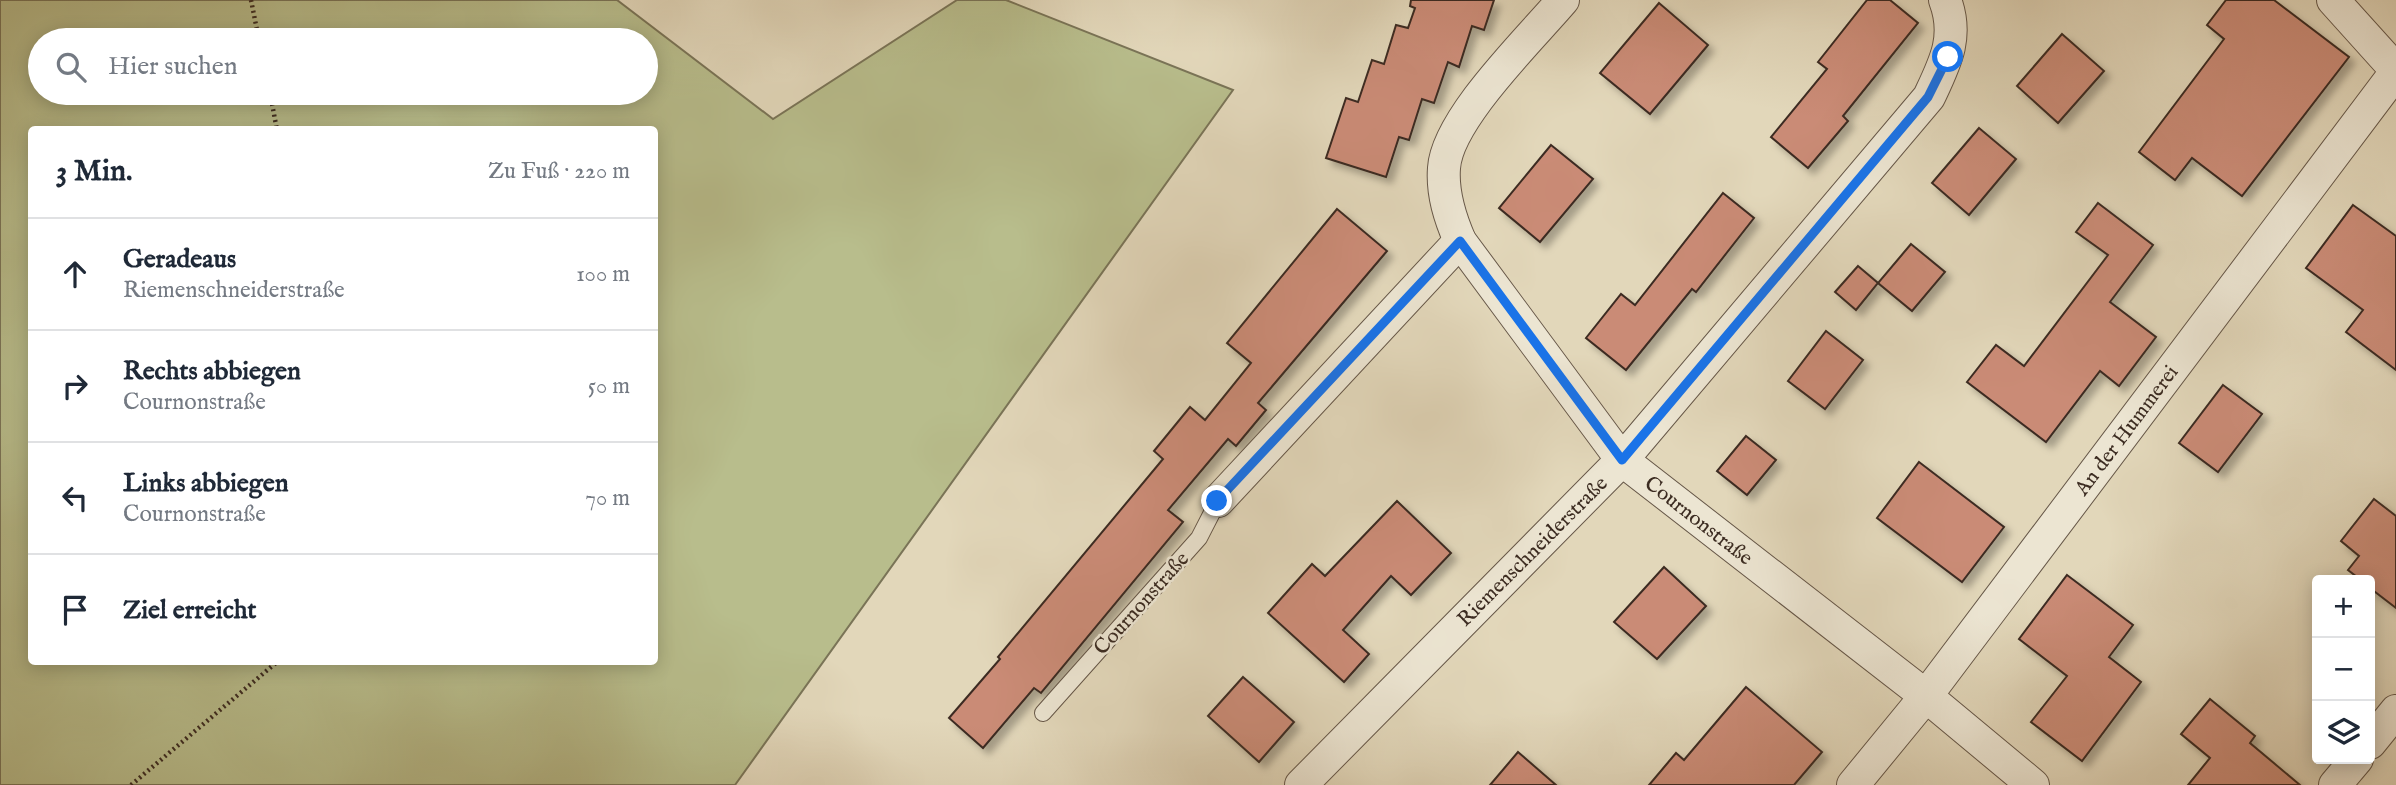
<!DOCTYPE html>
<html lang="de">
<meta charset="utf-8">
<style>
:root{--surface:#fff;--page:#f6f6f7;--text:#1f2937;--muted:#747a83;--line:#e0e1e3}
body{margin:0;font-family:"IM FELL English",serif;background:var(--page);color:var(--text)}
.controls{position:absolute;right:21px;bottom:21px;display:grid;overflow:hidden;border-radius:7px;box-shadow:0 4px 18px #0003}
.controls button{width:63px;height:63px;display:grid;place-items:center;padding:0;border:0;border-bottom:2px solid var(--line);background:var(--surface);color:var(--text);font:35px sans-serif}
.stop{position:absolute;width:21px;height:21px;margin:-16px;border:5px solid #1a73e8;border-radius:50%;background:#fff}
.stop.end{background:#1a73e8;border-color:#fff;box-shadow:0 2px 7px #0008}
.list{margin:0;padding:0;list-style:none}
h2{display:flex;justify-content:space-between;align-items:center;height:91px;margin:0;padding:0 28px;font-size:30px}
h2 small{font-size:23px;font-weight:400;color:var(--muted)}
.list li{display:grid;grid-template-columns:46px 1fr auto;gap:21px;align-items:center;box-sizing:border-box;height:112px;padding:0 28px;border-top:2px solid var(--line)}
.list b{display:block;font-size:26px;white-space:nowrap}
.list p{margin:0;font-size:23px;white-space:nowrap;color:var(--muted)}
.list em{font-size:23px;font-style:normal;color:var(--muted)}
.icon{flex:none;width:38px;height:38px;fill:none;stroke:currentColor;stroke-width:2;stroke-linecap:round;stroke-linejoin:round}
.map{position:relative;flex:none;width:2396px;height:785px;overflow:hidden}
.search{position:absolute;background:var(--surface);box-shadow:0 4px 18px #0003;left:28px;top:28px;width:630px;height:77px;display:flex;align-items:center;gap:18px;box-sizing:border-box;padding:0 24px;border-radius:38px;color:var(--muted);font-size:26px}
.panel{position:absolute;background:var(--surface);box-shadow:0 4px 18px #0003;left:28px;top:126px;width:630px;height:539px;border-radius:7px}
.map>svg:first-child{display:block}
.green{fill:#b8bd8c;stroke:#7a7457;stroke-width:2;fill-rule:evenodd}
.building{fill:#ca8b76;stroke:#3c2c22;stroke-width:2;filter:url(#shadow)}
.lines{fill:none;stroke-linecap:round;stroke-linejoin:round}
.service-casing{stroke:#665748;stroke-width:18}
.minor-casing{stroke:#665748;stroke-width:34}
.path{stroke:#3c2c22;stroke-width:4.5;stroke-dasharray:2 3.5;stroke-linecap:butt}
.service{stroke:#ece5d2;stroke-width:16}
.minor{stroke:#ece5d2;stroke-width:32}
.route{stroke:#1a73e8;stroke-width:9}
.labels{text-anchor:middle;stroke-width:5;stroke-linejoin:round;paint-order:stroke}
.street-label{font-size:21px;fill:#3c2c22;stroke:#ece5d2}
</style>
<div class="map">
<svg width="2396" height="785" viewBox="0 0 2396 785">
<defs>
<filter id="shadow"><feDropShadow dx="6" dy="6" stdDeviation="3.5" flood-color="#0004"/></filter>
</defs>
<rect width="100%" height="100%" fill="#e2d7ba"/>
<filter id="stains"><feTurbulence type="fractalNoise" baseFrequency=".00286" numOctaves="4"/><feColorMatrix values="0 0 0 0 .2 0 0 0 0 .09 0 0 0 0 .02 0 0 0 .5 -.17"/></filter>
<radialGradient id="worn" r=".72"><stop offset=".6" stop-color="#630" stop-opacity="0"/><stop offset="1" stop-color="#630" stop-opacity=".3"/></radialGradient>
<path class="green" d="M0 0H617L773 119 957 0H1006L1233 90 735 785H0ZM40 40H646V93H40ZM32 130H654V662H32Z"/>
<g class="building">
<polygon points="1411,0 1494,0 1484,30 1472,26 1459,67 1448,62 1434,103 1422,99 1409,140 1399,137 1386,177 1326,158 1346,98 1358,102 1372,60 1384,64 1396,25 1408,28 1415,8 1410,6"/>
<polygon points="1867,0 1890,0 1918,23 1843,116 1848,121 1808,168 1771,137 1827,69 1818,62"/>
<polygon points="2226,0 2274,0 2349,57 2242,196 2192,158 2175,180 2139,152 2224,39 2207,25"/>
<polygon points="1659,3 1708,45 1650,114 1600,73"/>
<polygon points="2062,34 2104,71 2058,123 2017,86"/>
<polygon points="1979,128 2016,159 1969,215 1932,183"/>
<polygon points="1551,145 1593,179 1540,242 1499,208"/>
<polygon points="1723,193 1754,218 1696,292 1692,289 1626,370 1586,338 1621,294 1635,305"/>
<polygon points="2098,203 2153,245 2110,302 2156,337 2119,386 2100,371 2046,442 1967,382 1996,345 2024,366 2108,255 2076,232"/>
<polygon points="2353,205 2396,236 2396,370 2346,332 2363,310 2306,268"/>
<polygon points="1337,209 1387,251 1258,403 1266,410 1236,446 1228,439 1168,510 1183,522 1041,693 1034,688 983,748 949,718 1000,659 998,657 1163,459 1154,451 1190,407 1205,420 1251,363 1227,343"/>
<polygon points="1911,244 1945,272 1912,311 1878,283"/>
<polygon points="1858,266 1878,283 1856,310 1835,292"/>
<polygon points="1826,331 1863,360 1825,409 1788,381"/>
<polygon points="2223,385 2262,414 2218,472 2179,443"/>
<polygon points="1746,436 1776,460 1747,495 1717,471"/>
<polygon points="1919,462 2004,527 1962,582 1877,518"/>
<polygon points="2374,499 2396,516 2396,608 2370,588 2370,580 2361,580 2348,570 2359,556 2341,541"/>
<polygon points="1397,501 1451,553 1411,595 1391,576 1343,630 1369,654 1344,682 1268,613 1312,564 1325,576"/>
<polygon points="1664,567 1706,606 1657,659 1614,622"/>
<polygon points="2067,575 2133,625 2109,657 2141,682 2082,761 2031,722 2067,676 2019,639"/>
<polygon points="1243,677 1294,722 1259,762 1208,716"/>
<polygon points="1746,687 1822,752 1794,785 1649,785 1676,753 1684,760"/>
<polygon points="2210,699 2255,736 2250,743 2300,785 2188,785 2210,758 2181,734"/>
<polygon points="1518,752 1556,785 1490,785"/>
</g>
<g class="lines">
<g class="service-casing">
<polyline id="service" points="1043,713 1199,538 1218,501"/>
</g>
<g class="minor-casing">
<g id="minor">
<path d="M1563 0C1530 39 1447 119 1444 168 1442 194 1450 218 1460 241L1622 460 1926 696 2033 785"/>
<polyline points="2333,0 2396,70"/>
<polyline points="1218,501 1460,241"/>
<polyline points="2370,743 2396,711"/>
<path d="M1301 785 1622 460 1929 97C1945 63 1959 37 1945 0"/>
<polyline points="1853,785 1926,696 2396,72"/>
<polyline points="2335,785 2357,759"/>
</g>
</g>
<g class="path">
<polyline points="251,0 259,40"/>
<polyline points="270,93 277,130"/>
<polyline points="131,785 277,662"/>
</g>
<use href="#service" class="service"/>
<use href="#minor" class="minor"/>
</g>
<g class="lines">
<polyline class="route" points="1217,501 1460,241 1622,460 1928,97 1948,57"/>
</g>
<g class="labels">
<g class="street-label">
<text transform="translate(2126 430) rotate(-53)" y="7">An der Hummerei</text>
<text transform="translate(1699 520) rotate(38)" y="7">Cournonstraße</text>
<text transform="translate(1532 551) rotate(-45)" y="7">Riemenschneiderstraße</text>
<text transform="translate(1141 603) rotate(-48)" y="7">Cournonstraße</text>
</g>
</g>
<rect width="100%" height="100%" filter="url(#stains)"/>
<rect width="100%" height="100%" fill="url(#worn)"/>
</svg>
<div class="controls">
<button>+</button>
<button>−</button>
<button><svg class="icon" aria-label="layers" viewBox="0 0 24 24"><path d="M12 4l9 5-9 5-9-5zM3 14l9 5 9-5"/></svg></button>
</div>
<div class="stop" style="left:1948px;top:57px"></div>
<div class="stop end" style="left:1217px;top:501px"></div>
<div class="search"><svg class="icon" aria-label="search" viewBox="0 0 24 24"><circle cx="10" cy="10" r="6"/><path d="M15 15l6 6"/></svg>Hier suchen</div>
<section class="panel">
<h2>3 Min.<small>Zu Fuß · 220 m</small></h2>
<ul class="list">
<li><svg class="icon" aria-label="ahead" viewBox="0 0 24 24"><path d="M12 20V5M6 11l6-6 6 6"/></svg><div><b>Geradeaus</b><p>Riemenschneiderstraße</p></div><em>100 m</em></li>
<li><svg class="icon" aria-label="right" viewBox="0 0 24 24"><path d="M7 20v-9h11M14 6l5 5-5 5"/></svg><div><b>Rechts abbiegen</b><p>Cournonstraße</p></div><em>50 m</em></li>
<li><svg class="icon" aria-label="left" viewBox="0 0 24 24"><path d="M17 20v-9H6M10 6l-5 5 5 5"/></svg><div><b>Links abbiegen</b><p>Cournonstraße</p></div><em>70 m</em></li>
<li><svg class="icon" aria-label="arrive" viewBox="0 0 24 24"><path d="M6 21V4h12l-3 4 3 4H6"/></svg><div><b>Ziel erreicht</b></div></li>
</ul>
</section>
</div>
